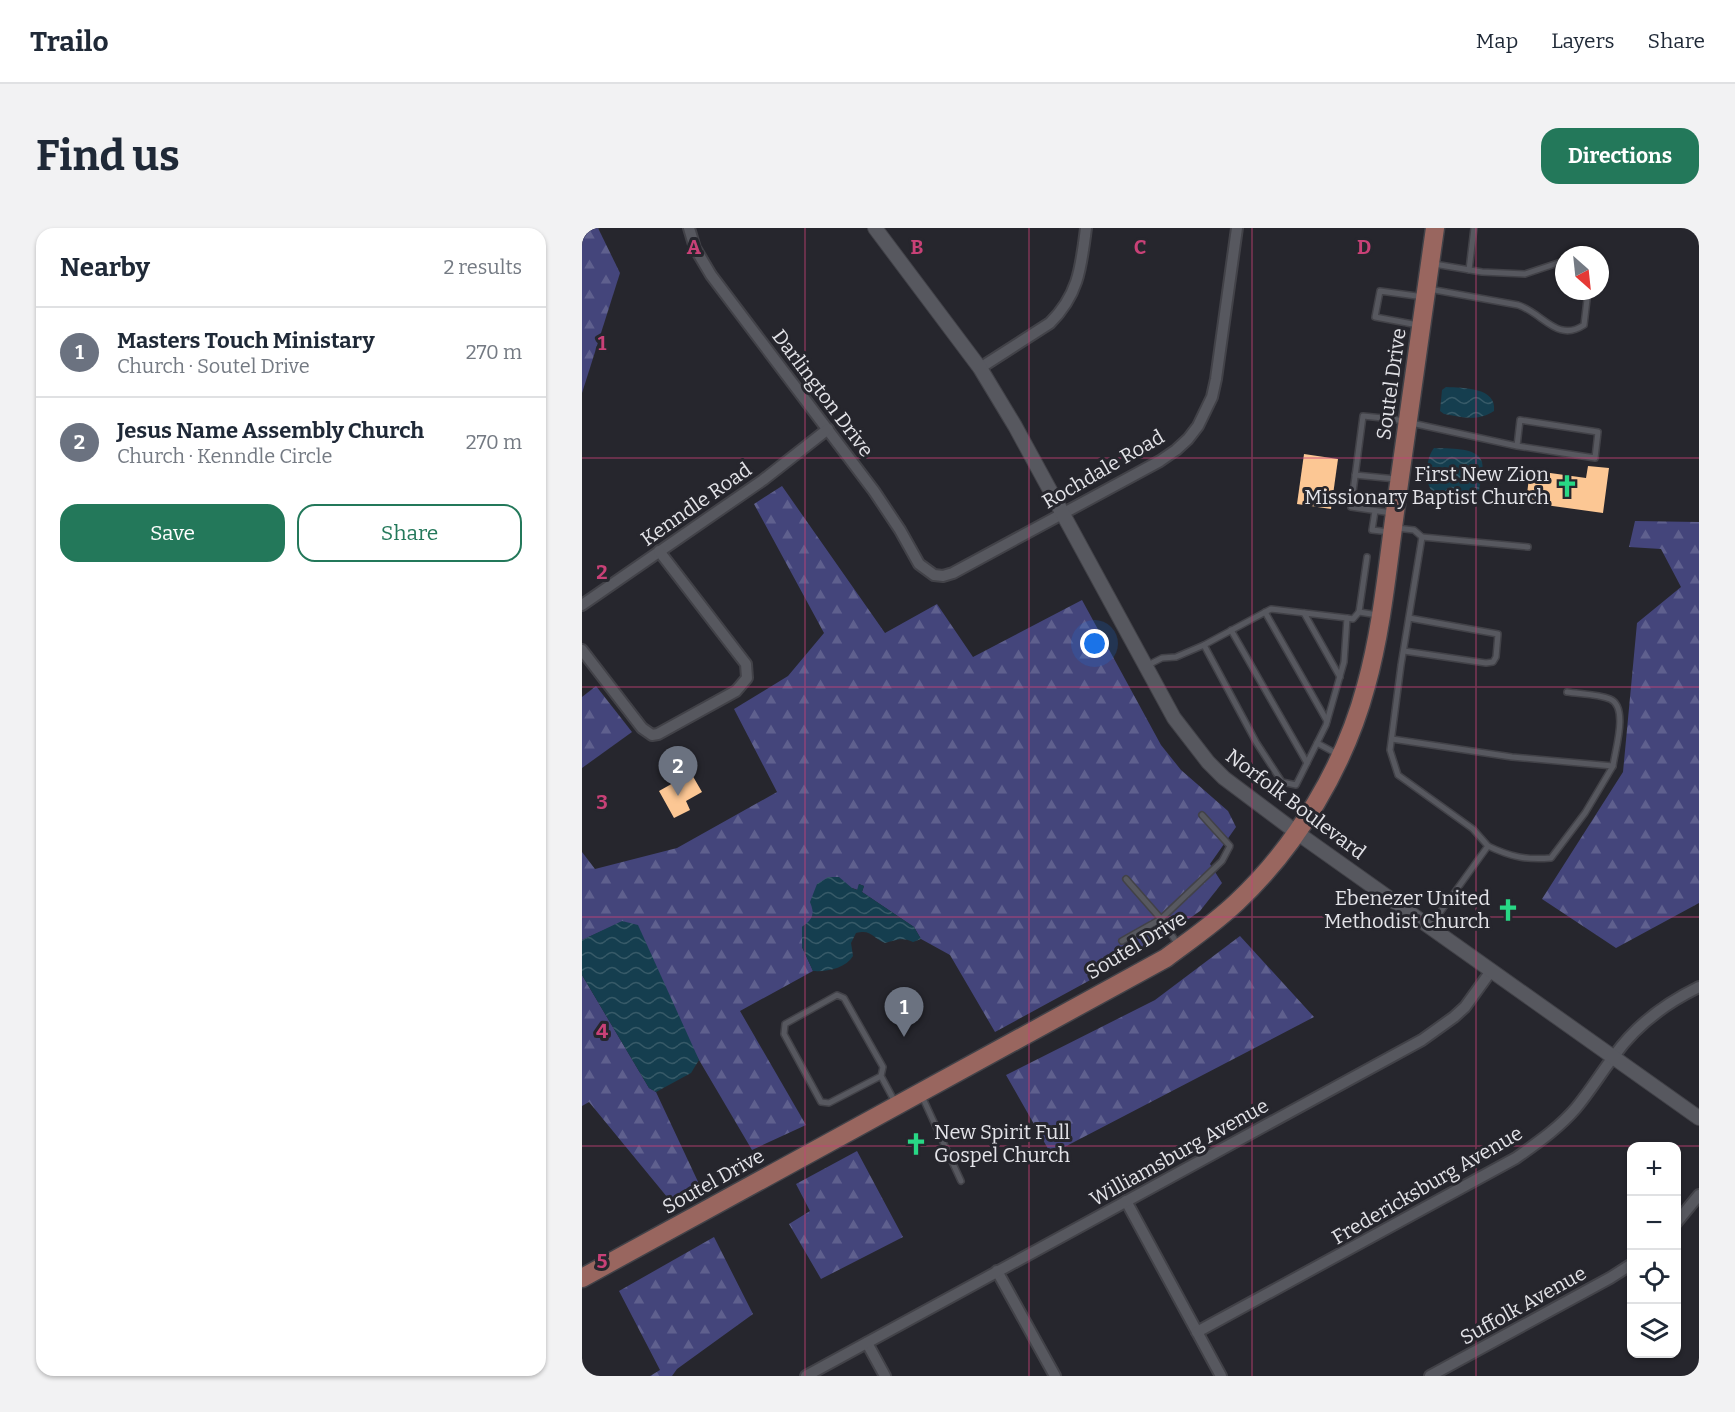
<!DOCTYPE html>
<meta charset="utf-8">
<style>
:root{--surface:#fff;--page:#f2f2f3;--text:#1f2937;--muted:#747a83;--line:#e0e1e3;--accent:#23785a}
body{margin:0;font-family:Bitter,serif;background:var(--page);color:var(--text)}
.controls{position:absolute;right:18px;bottom:18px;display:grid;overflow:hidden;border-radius:12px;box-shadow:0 2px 4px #0004}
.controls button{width:54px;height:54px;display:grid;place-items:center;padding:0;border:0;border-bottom:2px solid var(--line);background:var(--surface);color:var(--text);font:30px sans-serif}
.compass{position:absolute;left:973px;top:18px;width:54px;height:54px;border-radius:50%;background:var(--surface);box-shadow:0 2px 4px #0004;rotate:153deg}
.you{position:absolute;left:513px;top:416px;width:21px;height:21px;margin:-15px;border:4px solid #fff;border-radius:50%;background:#1a73e8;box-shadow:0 0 0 9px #1a73e833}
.badge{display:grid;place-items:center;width:39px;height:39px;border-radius:50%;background:var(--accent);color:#fff;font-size:20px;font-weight:700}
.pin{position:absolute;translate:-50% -50px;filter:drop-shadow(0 2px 3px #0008)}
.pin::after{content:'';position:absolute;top:32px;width:21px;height:18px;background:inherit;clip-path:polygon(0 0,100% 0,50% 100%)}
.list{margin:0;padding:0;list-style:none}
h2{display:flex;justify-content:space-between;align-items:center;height:78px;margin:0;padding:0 24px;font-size:26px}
h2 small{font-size:20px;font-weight:400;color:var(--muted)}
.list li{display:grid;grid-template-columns:39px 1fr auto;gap:18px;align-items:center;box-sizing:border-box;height:90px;padding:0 24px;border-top:2px solid var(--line)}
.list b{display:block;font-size:22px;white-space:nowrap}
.list p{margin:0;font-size:20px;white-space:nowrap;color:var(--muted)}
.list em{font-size:20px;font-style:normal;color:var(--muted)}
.actions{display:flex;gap:12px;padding:18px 24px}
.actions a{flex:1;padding:14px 0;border:2px solid var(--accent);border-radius:18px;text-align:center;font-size:21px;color:var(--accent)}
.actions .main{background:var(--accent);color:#fff}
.icon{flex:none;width:33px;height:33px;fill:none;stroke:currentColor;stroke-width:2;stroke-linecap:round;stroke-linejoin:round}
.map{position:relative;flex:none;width:1117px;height:1148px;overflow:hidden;border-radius:18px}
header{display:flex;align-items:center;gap:36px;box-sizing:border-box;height:84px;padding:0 30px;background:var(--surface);border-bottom:2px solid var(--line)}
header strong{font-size:28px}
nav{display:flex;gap:33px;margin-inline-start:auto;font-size:21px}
.intro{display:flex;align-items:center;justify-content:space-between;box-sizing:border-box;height:144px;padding:0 36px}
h1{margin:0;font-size:42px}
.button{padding:15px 27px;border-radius:18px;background:var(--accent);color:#fff;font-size:21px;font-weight:700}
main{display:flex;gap:36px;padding:0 36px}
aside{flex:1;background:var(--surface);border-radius:18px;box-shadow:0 2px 4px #0004}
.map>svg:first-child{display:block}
.forest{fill:url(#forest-firs)}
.water{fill:url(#water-waves)}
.building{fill:#fcc794}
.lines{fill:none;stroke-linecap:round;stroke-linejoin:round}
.service-casing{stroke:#424248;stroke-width:8}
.minor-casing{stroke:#424248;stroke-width:14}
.tertiary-casing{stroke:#424248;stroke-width:16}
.primary-casing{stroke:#424248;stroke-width:21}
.service{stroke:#57585f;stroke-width:5}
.minor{stroke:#57585f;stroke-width:10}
.tertiary{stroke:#57585f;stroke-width:14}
.primary{stroke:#99665f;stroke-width:18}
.grid{fill:none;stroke:#c94177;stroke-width:1.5;stroke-opacity:0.55}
.labels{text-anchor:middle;stroke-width:6;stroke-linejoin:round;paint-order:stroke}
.street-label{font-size:20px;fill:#e3e3e8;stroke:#26262d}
.poi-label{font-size:20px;fill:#e3e3e8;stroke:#26262d;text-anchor:end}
.grid-label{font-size:20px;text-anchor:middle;font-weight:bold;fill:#c94177;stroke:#26262d;stroke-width:6;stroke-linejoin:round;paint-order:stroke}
</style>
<header>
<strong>Trailo</strong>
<nav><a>Map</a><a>Layers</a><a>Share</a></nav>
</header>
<div class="intro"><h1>Find us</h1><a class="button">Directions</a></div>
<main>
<aside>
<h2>Nearby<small>2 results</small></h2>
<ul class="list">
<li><span class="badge" style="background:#6b7280">1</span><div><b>Masters Touch Ministary</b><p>Church · Soutel Drive</p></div><em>270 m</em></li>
<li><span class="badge" style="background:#6b7280">2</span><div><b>Jesus Name Assembly Church</b><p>Church · Kenndle Circle</p></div><em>270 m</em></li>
</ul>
<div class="actions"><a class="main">Save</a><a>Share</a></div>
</aside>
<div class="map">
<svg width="1117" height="1148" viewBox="0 0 1117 1148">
<defs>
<pattern id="forest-firs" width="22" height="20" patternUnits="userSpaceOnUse" patternTransform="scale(1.5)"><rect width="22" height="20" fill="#44457b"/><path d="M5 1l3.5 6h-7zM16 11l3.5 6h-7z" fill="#5f608e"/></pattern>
<pattern id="water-waves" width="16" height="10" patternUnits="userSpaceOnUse" patternTransform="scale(1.5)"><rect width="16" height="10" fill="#153e4f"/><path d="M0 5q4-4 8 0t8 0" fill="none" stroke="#375a68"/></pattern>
</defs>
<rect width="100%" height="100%" fill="#26262d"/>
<g class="forest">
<polygon points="0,0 16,0 38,45 0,165"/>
<polygon points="200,258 303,405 355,376 391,429 500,372 579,517 599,542 646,583 654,599 628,636 640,655 618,683 576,713 556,726 413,804 368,727 339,711 332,699 280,664 282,658 277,656 276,662 270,660 232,684 229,693 220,699 220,719 231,743 158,783 224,897 170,922 117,832 40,694 0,712 0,624 13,641 95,620 195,564 152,481 206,448 242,405 172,276"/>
<polygon points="1053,293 1117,294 1117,675 1034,720 960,671 1041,544 1055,395 1099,359 1079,321 1047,319"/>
<polygon points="14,458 50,504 0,540 0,469"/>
<polygon points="658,708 732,789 469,926 424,847 573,772"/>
<polygon points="0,747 67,860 74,864 118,958 90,975 7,874 0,878"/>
<polygon points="275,923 321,1009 239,1051 207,996 228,983 214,956"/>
<polygon points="132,1009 171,1086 95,1141 90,1148 68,1148 78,1142 37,1063"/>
</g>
<g class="water">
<path d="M864 159C881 160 915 159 912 183 895 194 880 189 862 186L858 183 860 162Z"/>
<path d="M852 220C865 221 895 218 900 234 902 242 898 255 897 263 880 270 868 267 850 263 842 253 844 230 852 220Z"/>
<path d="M246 649H257L270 660 275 662 277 656 282 658 280 664 332 699 339 711 331 714C320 709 315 712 303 715 290 710 290 701 274 705L269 715 271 728C264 740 245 744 231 743L220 719V699C231 691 233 686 228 674L235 656Z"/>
<polygon points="40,693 56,697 117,832 109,845 74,864 67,860 0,747 0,712"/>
</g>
<g class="building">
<polygon points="722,226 756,231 749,281 715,276"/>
<polygon points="1006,238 1027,240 1021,285 949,275 950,267 945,266 947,250 953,251 954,243 1004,250"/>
<polygon points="109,545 120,564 104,573 108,582 92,590 77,563"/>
</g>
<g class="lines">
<g class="service-casing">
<g id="service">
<polyline points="852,36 900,44 943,46 982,33"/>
<polyline points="887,42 892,0"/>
<path d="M847 61 936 77C961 85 975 115 1002 97L1006 63"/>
<polyline points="836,97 793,89 798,63 842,69"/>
<polyline points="773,247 814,251"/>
<polyline points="793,283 790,302 808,304"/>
<polyline points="810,285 769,279 781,188 811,191 935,218 938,192 1016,204 1013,230 935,218"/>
<polyline points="814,300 832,302 840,309"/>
<polyline points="683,384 745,493"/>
<polyline points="777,384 785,329"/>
<polyline points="722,385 758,449"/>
<polyline points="649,402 725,535"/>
<polyline points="622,417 689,381 765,390"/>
<polyline points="822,423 904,435 911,434 914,429 916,406 827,390"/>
<polyline points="566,437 580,430 594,429 622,417 674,514 700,554 714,557 744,497 762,434 765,390 771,391 777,384 796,387"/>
<path d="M985 464C998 466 1016 466 1028 471 1047 479 1033 522 1031 538"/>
<path d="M810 511 930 529 1031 538 1003 585 969 630C944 632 929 629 906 618"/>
<polyline points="735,515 757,527"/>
<polyline points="544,651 579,691 597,718"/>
<polyline points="849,697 906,618 891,601 816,547 808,522 819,437 840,309 946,319"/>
<polyline points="540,713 579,691 640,633 648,618 620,587"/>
<polyline points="299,848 247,875 239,874 202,806 203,796 255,767 262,770 301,839 299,848 313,874"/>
<polyline points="339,866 379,953"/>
</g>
</g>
<g class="minor-casing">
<g id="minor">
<polyline points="107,0 113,20 129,47 292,263 318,302 337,336 352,347 361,348 371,345 578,233 594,222 606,211 616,198 630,169 634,151 655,0"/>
<path d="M398 140 468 95C497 66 499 39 504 0"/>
<polyline points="0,377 181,252 246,201"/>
<polyline points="0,422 60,500 70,507 76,506 154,463 165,450 164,436 77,323"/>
<polyline points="544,973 639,1148"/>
<polyline points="1094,995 1117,967"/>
<polyline points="415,1043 473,1148"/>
<path d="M615 1104 934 930C955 915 977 900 994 880 1008 863 1019 845 1032 828 1054 797 1084 775 1117 759"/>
<polyline points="285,1115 303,1148"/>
<polyline points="224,1148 840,812 872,789 883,779 909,743"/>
<polyline points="848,1148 1028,1050 1050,1036"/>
</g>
</g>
<g class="tertiary-casing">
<polyline id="tertiary" points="293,0 398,140 433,198 592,490 626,534 642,550 714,604 1117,890"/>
</g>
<g class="primary-casing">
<path id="primary" d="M0 1050 584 730C608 712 633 695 655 674 715 618 763 537 784 458 801 397 806 332 815 270 828 180 841 90 853 0"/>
</g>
<use href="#service" class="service"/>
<use href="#minor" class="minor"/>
<use href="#tertiary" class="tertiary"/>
<use href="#primary" class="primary"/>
</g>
<path class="grid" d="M223 0V1148M447 0V1148M670 0V1148M894 0V1148M0 230H1117M0 459H1117M0 689H1117M0 918H1117"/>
<defs>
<g id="church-bare" transform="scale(1.8)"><path d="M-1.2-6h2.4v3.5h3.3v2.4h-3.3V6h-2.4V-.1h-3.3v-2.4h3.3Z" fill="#28d885" stroke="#26262d" stroke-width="2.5" paint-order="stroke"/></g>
</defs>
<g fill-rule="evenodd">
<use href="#church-bare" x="985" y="258"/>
<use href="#church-bare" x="926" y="682"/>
<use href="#church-bare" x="334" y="916"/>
</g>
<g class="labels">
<g class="street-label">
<text transform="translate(809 156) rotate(-82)" y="7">Soutel Drive</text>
<text transform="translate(241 165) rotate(53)" y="7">Darlington Drive</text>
<text transform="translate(521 241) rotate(-30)" y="7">Rochdale Road</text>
<text transform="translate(114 276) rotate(-35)" y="7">Kenndle Road</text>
<text transform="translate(714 576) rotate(37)" y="7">Norfolk Boulevard</text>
<text transform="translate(554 717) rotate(-31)" y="7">Soutel Drive</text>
<text transform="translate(597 924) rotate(-29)" y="7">Williamsburg Avenue</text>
<text transform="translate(131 953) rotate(-29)" y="7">Soutel Drive</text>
<text transform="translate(845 957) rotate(-30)" y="7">Fredericksburg Avenue</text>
<text transform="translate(941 1077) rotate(-29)" y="7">Suffolk Avenue</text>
</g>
<g class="poi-label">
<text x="967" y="253">First New Zion<tspan x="967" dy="23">Missionary Baptist Church</tspan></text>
<text x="908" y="677">Ebenezer United<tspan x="908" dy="23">Methodist Church</tspan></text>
<text x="352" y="911" text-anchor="start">New Spirit Full<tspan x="352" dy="23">Gospel Church</tspan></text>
</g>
</g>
<g class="grid-label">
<text x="112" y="26">A</text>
<text x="335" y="26">B</text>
<text x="558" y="26">C</text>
<text x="782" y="26">D</text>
<text x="20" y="122">1</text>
<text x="20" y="351">2</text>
<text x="20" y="581">3</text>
<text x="20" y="810">4</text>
<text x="20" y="1040">5</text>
</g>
</svg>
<div class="controls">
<button>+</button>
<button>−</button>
<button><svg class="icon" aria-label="locate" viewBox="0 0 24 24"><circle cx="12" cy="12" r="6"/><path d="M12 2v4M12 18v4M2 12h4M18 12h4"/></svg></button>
<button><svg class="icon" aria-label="layers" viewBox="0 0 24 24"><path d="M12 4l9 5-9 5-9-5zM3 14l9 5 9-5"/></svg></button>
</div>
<svg class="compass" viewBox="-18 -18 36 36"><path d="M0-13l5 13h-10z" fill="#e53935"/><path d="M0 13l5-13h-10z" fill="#747a83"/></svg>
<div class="you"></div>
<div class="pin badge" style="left:322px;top:809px;background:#6b7280">1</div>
<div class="pin badge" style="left:96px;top:568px;background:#6b7280">2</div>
</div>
</main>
